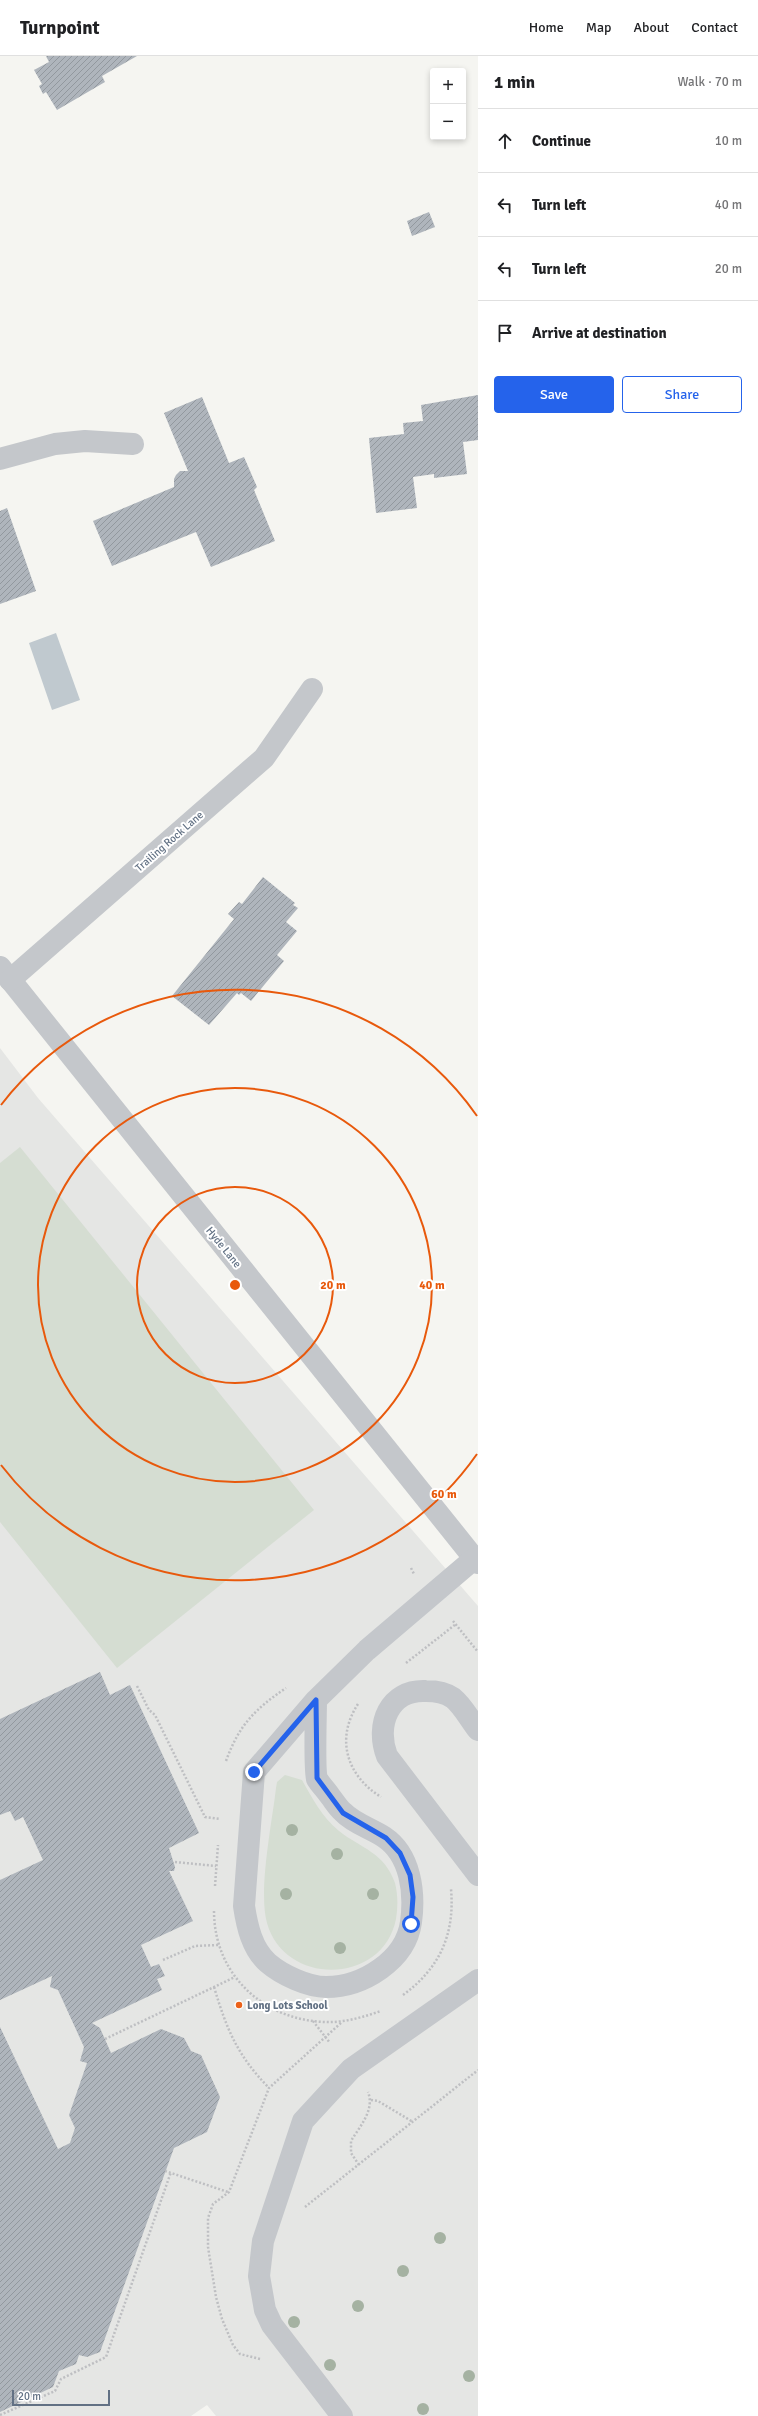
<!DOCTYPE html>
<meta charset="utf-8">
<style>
:root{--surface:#fff;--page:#f6f6f6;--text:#202124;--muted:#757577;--line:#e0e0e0;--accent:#2563eb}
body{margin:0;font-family:Signika,sans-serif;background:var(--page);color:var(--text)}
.controls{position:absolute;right:12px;top:12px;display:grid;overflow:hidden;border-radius:4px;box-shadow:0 2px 6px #0003}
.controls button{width:36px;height:36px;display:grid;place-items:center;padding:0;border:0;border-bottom:1px solid var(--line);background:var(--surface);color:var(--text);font:20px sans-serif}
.scale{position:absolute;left:12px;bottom:10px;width:98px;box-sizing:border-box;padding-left:4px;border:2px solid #627184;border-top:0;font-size:11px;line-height:14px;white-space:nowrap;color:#627184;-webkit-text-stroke:3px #fff;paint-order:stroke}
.stop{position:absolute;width:12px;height:12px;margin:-9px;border:3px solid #2563eb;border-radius:50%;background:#fff}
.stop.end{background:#2563eb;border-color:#fff;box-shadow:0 1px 4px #0008}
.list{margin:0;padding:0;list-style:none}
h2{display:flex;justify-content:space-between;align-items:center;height:52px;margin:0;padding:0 16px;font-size:17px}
h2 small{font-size:13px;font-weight:400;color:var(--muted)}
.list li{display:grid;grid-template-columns:26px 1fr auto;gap:12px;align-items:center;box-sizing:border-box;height:64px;padding:0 16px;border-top:1px solid var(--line)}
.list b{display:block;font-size:15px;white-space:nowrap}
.list em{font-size:13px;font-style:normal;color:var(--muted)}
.actions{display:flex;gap:8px;padding:12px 16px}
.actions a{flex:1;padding:9px 0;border:1px solid var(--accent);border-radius:4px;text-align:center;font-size:14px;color:var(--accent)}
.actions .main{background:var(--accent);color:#fff}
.icon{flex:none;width:22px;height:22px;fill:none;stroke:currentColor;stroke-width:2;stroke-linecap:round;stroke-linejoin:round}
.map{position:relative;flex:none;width:478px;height:2360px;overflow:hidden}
header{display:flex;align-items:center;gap:24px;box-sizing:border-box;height:56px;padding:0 20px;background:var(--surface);border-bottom:1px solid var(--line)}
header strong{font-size:19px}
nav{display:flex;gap:22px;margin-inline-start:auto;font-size:14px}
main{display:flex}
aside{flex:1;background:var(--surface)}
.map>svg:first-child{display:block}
.built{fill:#e5e6e4}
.grass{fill:#d5ddd2}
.water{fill:#c0c9cf}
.building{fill:url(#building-hatch)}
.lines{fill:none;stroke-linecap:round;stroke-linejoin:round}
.path{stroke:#bebfc2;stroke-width:2.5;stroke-dasharray:2 2;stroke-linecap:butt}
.minor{stroke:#c4c7cb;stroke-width:22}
.tree{fill:#a5b2a2}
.route{stroke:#2563eb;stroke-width:5}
.ring{fill:none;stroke:#e8590c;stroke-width:2}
.poi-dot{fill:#ec621a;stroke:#fff;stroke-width:1.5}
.labels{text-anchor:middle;stroke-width:4;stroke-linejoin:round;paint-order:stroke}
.street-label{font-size:11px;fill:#627184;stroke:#fff}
.poi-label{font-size:11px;font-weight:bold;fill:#627184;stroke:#fff;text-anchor:start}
.centre{fill:#e8590c;stroke:#fff;stroke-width:2}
.ring-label{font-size:12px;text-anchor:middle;font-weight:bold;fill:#e8590c;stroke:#fff;stroke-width:4;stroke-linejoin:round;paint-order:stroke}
</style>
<header>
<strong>Turnpoint</strong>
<nav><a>Home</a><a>Map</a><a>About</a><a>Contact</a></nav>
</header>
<main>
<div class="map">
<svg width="478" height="2360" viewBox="0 0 478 2360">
<defs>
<pattern id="building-hatch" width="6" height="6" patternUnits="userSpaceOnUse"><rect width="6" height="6" fill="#afb5bc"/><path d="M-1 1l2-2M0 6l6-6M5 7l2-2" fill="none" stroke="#92989e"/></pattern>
</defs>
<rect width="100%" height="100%" fill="#f5f5f1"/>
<polygon class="built" points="0,992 38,1042 478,1550 478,2360 216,2360 207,2349 191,2360 0,2360"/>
<g class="grass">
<polygon points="20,1091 314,1454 117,1612 0,1466 0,1107"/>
<path d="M285 1719 302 1724C312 1742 322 1761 339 1775 362 1793 384 1796 395 1827 398 1839 398 1851 396 1863 383 1929 285 1931 267 1867 258 1835 272 1767 276 1732L277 1726Z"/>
</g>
<polygon class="water" points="56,577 80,644 52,654 29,587"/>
<g class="building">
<polygon points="46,0 137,0 102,20 105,26 57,54 46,36 43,38 39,30 42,28 34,14 49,6"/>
<polygon points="429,156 435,171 412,180 407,165"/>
<polygon points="478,339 478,384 463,386 467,418 434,422 434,418 413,421 417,452 376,457 369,382 404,378 403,367 423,365 421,349"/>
<polygon points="202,341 229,407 244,401 257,431 254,434 275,485 211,511 196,476 112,510 93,465 174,431 174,423 176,419 180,415 188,415 164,357"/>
<polygon points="7,452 36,535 0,548 0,455"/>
<polygon points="263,821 295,847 293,849 298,852 286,866 297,875 277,899 284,905 251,945 241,937 239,939 237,937 209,969 172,940 234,863 228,858 239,846 242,848"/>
<polygon points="100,1616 110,1639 130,1629 199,1777 169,1792 175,1811 174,1815 169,1815 193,1865 141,1889 151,1911 159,1908 165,1920 157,1923 162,1934 92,1967 100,1972 111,1997 161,1973 184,1982 191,1995 201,1999 220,2041 207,2076 174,2092 100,2296 87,2301 79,2299 76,2308 59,2315 53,2331 0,2356 0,1971 58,2093 70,2087 75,2072 69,2059 87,2007 80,2005 84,1991 58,1934 50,1931 52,1920 0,1944 0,1824 43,1804 23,1761 15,1765 10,1755 0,1759 0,1663"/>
</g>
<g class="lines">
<g class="path">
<polyline points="411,1512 414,1518"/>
<polyline points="453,1565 478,1596"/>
<polyline points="406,1607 456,1568"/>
<polyline points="137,1630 149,1654 155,1659 205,1761 220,1763"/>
<path d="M358 1648C335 1683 347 1720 381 1741"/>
<path d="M226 1705C239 1669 255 1653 286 1632"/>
<polyline points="175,1806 216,1810"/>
<polyline points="215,1830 218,1789"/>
<path d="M214 1855C214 1918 263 1964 325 1966 344 1967 363 1961 381 1955"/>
<polyline points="163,1904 195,1890 219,1889"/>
<path d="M214 1931C227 1974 237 1999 269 2032"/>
<path d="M403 1939C440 1912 455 1878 451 1833"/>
<polyline points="313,1965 330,1987"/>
<polyline points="105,1983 235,1921"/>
<polyline points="371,2044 378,2045 413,2066"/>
<path d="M359 2109 351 2097V2085C360 2070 375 2054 368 2036"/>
<polyline points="165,2115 228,2136"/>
<polyline points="305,2151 478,2014"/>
<polyline points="260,2303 240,2298 233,2289 222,2263 216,2241 208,2191 208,2162 213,2148 229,2136 269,2032 342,1966"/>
<polyline points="0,2359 55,2335 61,2323 106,2301 171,2116"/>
</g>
<g class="minor">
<polyline points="0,403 55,388 85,385 133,388"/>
<polyline points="0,911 478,1507"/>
<polyline points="10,924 264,702 312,633"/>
<path d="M316 1644C316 1657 314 1714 317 1723 320 1728 326 1734 330 1740 334 1745 338 1752 343 1756 353 1767 372 1773 384 1781 411 1799 415 1837 411 1866 406 1904 363 1931 326 1931 308 1931 282 1919 268 1907 252 1893 247 1870 244 1850L254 1716 316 1644 367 1594 474 1503"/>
<path d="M478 1674C470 1664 463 1650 453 1642 446 1637 435 1635 426 1635 389 1633 375 1669 387 1700L478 1819"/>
<polyline points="342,2360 272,2269 265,2254 259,2220 263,2185 303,2065 351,2013 478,1924"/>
</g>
</g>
<g class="tree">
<circle cx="292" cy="1774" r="6"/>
<circle cx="337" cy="1798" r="6"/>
<circle cx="286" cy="1838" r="6"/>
<circle cx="373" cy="1838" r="6"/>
<circle cx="340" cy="1892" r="6"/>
<circle cx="440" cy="2182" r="6"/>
<circle cx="403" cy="2215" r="6"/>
<circle cx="358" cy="2250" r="6"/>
<circle cx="294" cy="2266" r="6"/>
<circle cx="330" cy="2309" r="6"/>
<circle cx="469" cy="2320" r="6"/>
<circle cx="423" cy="2353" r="6"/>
</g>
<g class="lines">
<polyline class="route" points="254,1716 316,1644 317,1722 343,1757 386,1782 400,1797 410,1819 413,1841 411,1868"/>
</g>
<g class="ring">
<circle cx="235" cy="1229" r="98"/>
<circle cx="235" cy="1229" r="197"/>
<path d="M477 1398A295 295 0 0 1 1 1409M1 1049A295 295 0 0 1 477 1060"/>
</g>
<circle class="poi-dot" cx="239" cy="1949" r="4"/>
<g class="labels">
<g class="street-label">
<text transform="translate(169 785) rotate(-41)" y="4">Trailing Rock Lane</text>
<text transform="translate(224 1191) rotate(51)" y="4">Hyde Lane</text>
</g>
<g class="poi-label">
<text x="247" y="1953">Long Lots School</text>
</g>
</g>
<circle cx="235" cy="1229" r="6" class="centre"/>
<g class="ring-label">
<text x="333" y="1233">20 m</text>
<text x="432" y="1233">40 m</text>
<text x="444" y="1442">60 m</text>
</g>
</svg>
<div class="controls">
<button>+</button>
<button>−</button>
</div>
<div class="scale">20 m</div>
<div class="stop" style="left:411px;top:1868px"></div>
<div class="stop end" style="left:254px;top:1716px"></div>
</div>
<aside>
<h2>1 min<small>Walk · 70 m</small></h2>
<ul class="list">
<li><svg class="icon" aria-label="ahead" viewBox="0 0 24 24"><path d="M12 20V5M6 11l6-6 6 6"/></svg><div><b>Continue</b></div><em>10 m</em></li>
<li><svg class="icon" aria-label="left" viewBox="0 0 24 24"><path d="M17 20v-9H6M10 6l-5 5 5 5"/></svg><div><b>Turn left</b></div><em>40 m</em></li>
<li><svg class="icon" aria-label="left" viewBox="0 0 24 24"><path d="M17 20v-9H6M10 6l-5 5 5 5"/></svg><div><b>Turn left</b></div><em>20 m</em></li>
<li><svg class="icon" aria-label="arrive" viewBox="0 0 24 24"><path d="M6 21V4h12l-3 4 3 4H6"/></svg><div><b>Arrive at destination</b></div></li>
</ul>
<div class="actions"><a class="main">Save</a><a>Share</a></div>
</aside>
</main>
